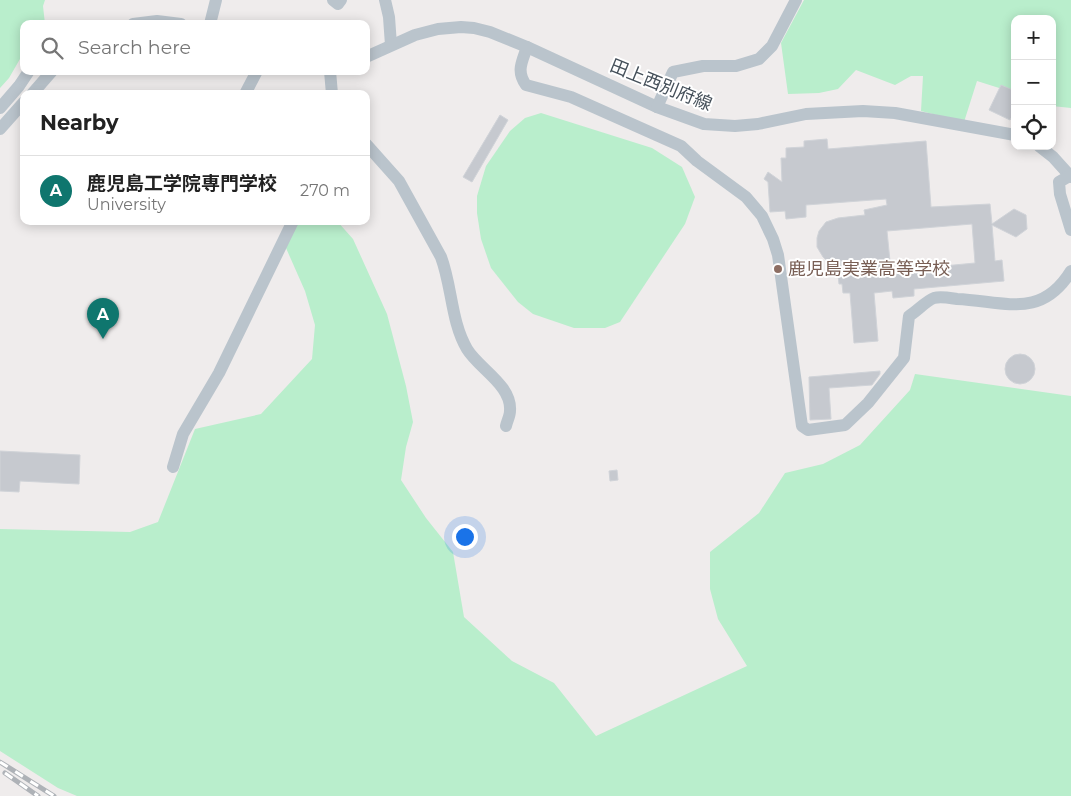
<!DOCTYPE html>
<meta charset="utf-8">
<style>
:root{--surface:#fff;--page:#f6f6f6;--text:#222;--muted:#767676;--line:#e0e0e0;--accent:#0f766e}
body{margin:0;font-family:Montserrat,"Noto Sans JP",sans-serif;background:var(--page);color:var(--text)}
.controls{position:absolute;right:15px;top:15px;display:grid;overflow:hidden;border-radius:10px;box-shadow:0 2px 12px #0003}
.controls button{width:45px;height:45px;display:grid;place-items:center;padding:0;border:0;border-bottom:1px solid var(--line);background:var(--surface);color:var(--text);font:25px sans-serif}
.you{position:absolute;left:464px;top:536px;width:18px;height:18px;margin:-12px;border:4px solid #fff;border-radius:50%;background:#1a73e8;box-shadow:0 0 0 8px #1a73e833}
.badge{display:grid;place-items:center;width:32px;height:32px;border-radius:50%;background:var(--accent);color:#fff;font-size:16px;font-weight:700}
.pin{position:absolute;translate:-50% -41px;filter:drop-shadow(0 1px 2px #0008)}
.pin::after{content:'';position:absolute;top:26px;width:18px;height:15px;background:inherit;clip-path:polygon(0 0,100% 0,50% 100%)}
.list{margin:0;padding:0;list-style:none}
h2{display:flex;justify-content:space-between;align-items:center;height:65px;margin:0;padding:0 20px;font-size:21px}
h2 small{font-size:16px;font-weight:400;color:var(--muted)}
.list li{display:grid;grid-template-columns:32px 1fr auto;gap:15px;align-items:center;box-sizing:border-box;height:70px;padding:0 20px;border-top:1px solid var(--line)}
.list b{display:block;font-size:19px;white-space:nowrap}
.list p{margin:0;font-size:16px;white-space:nowrap;color:var(--muted)}
.list em{font-size:16px;font-style:normal;color:var(--muted)}
.icon{flex:none;width:28px;height:28px;fill:none;stroke:currentColor;stroke-width:2;stroke-linecap:round;stroke-linejoin:round}
.map{position:relative;flex:none;width:1071px;height:796px;overflow:hidden}
.search{position:absolute;background:var(--surface);box-shadow:0 2px 12px #0003;left:20px;top:20px;width:350px;height:55px;display:flex;align-items:center;gap:12px;box-sizing:border-box;padding:0 18px;border-radius:10px;color:var(--muted);font-size:19px}
.panel{position:absolute;background:var(--surface);box-shadow:0 2px 12px #0003;left:20px;top:90px;width:350px;height:135px;border-radius:10px}
.map>svg:first-child{display:block}
.green{fill:#b9eecc}
.building{fill:#c6c9cf;stroke:#d0d3d8;fill-rule:evenodd}
.lines{fill:none;stroke-linecap:round;stroke-linejoin:round}
.minor{stroke:#bac4cc;stroke-width:12}
.rail-casing{stroke:#aeb2b7;stroke-width:5}
.rail{stroke:#fff;stroke-width:3;stroke-dasharray:9;stroke-linecap:butt}
.education-dot{fill:#8d6e63;stroke:#fff;stroke-width:2}
.labels{text-anchor:middle;stroke-width:4;stroke-linejoin:round;paint-order:stroke}
.street-label{font-size:18px;fill:#45505a;stroke:#fff}
.education-label{font-size:18px;fill:#785e54;stroke:#fff;text-anchor:start}
</style>
<div class="map">
<svg width="1071" height="796" viewBox="0 0 1071 796">
<rect width="100%" height="100%" fill="#efecec"/>
<g class="green">
<polygon points="0,0 45,0 43,6 45,24 24,24 24,52 9,78 0,88"/>
<polygon points="804,0 1071,0 1071,108 1052,106 1052,19 1015,19 1015,93 977,81 964,122 921,111 923,76 911,76 895,85 856,70 838,89 819,93 788,94 781,43"/>
<polygon points="541,113 652,148 682,167 695,197 685,224 620,322 605,328 574,328 533,314 518,302 491,268 481,239 477,213 477,196 486,166 510,131 525,118"/>
<polygon points="295,221 337,221 353,239 387,314 406,386 413,422 406,447 401,480 426,518 453,552 464,617 512,661 554,683 596,736 747,666 718,619 710,589 710,552 759,513 785,473 823,464 860,445 910,390 915,374 1071,396 1071,796 77,796 58,788 0,751 0,529 130,532 158,522 195,429 261,414 312,359 315,325 305,291 286,248"/>
</g>
<g class="building">
<polygon points="1001,85 1015,91 1015,120 1011,118 1010,120 989,110"/>
<polygon points="500,115 508,120 472,182 463,177"/>
<path d="M827 139 828 149 926 141 931 207 990 204 992 224 1014 209 1026 215 1027 229 1016 237 992 225 995 261 1002 260 1004 281 914 289V296L893 298 892 291 874 293 878 341 854 343 850 293H843L842 284H839L837 265 828 262 823 257 817 247V238L819 231 826 222 838 218 865 215 864 210 887 205 886 199 806 205V217L786 219 785 211 770 212 768 182 764 179 768 172 782 182 781 158H786V148L804 147V141ZM972 224 975 263 891 271 887 231Z"/>
<circle cx="1020" cy="369" r="15"/>
<polygon points="880,371 880,374 872,385 829,388 831,419 810,420 809,377"/>
<polygon points="0,451 80,455 79,484 20,481 19,492 0,491"/>
<polygon points="617,470 618,480 610,481 609,471"/>
</g>
<g class="lines">
<g class="minor">
<polyline points="333,0 338,4 341,0"/>
<polyline points="385,0 389,17 391,45"/>
<polyline points="133,24 157,21 181,24"/>
<polyline points="210,24 216,0"/>
<path d="M527 47C522 62 516 71 526 85L571 97 681 146 697 161 746 197 762 216 773 239 778 255 802 426 808 430 845 425 868 403 904 358 909 316C917 311 926 301 934 298 941 296 950 298 957 299 1004 301 1041 320 1071 271"/>
<polyline points="366,57 415,35 438,29 461,27 474,28 490,32 527,47 657,107 704,124 735,126 758,124 806,114 863,111 895,113 1015,135"/>
<polyline points="330,71 332,94"/>
<polyline points="32,94 52,71"/>
<polyline points="245,94 257,71"/>
<polyline points="657,107 673,72 703,66 736,66 759,59 772,46 796,0"/>
<polyline points="0,108 19,86 29,71"/>
<polyline points="0,129 24,102"/>
<path d="M366 144 399 181 441 257C452 286 451 322 467 349 479 369 512 385 510 411 510 416 507 421 506 426"/>
<polyline points="1039,146 1053,157 1071,177"/>
<polyline points="1071,175 1059,182 1060,194 1071,230"/>
<polyline points="173,467 183,434 219,373 293,221"/>
</g>
<g class="rail-casing">
<g id="rail">
<polyline points="0,762 54,796"/>
<polyline points="5,773 38,796"/>
</g>
</g>
<use href="#rail" class="rail"/>
</g>
<circle class="education-dot" cx="778" cy="269" r="5"/>
<g class="labels">
<g class="street-label">
<text transform="translate(661 85) rotate(22)" y="6">田上西別府線</text>
</g>
<g class="education-label">
<text x="788" y="275">鹿児島実業高等学校</text>
</g>
</g>
</svg>
<div class="controls">
<button>+</button>
<button>−</button>
<button><svg class="icon" aria-label="locate" viewBox="0 0 24 24"><circle cx="12" cy="12" r="6"/><path d="M12 2v4M12 18v4M2 12h4M18 12h4"/></svg></button>
</div>
<div class="you"></div>
<div class="pin badge" style="left:103px;top:339px">A</div>
<div class="search"><svg class="icon" aria-label="search" viewBox="0 0 24 24"><circle cx="10" cy="10" r="6"/><path d="M15 15l6 6"/></svg>Search here</div>
<section class="panel">
<h2>Nearby<small></small></h2>
<ul class="list">
<li><span class="badge">A</span><div><b>鹿児島工学院専門学校</b><p>University</p></div><em>270 m</em></li>
</ul>
</section>
</div>
